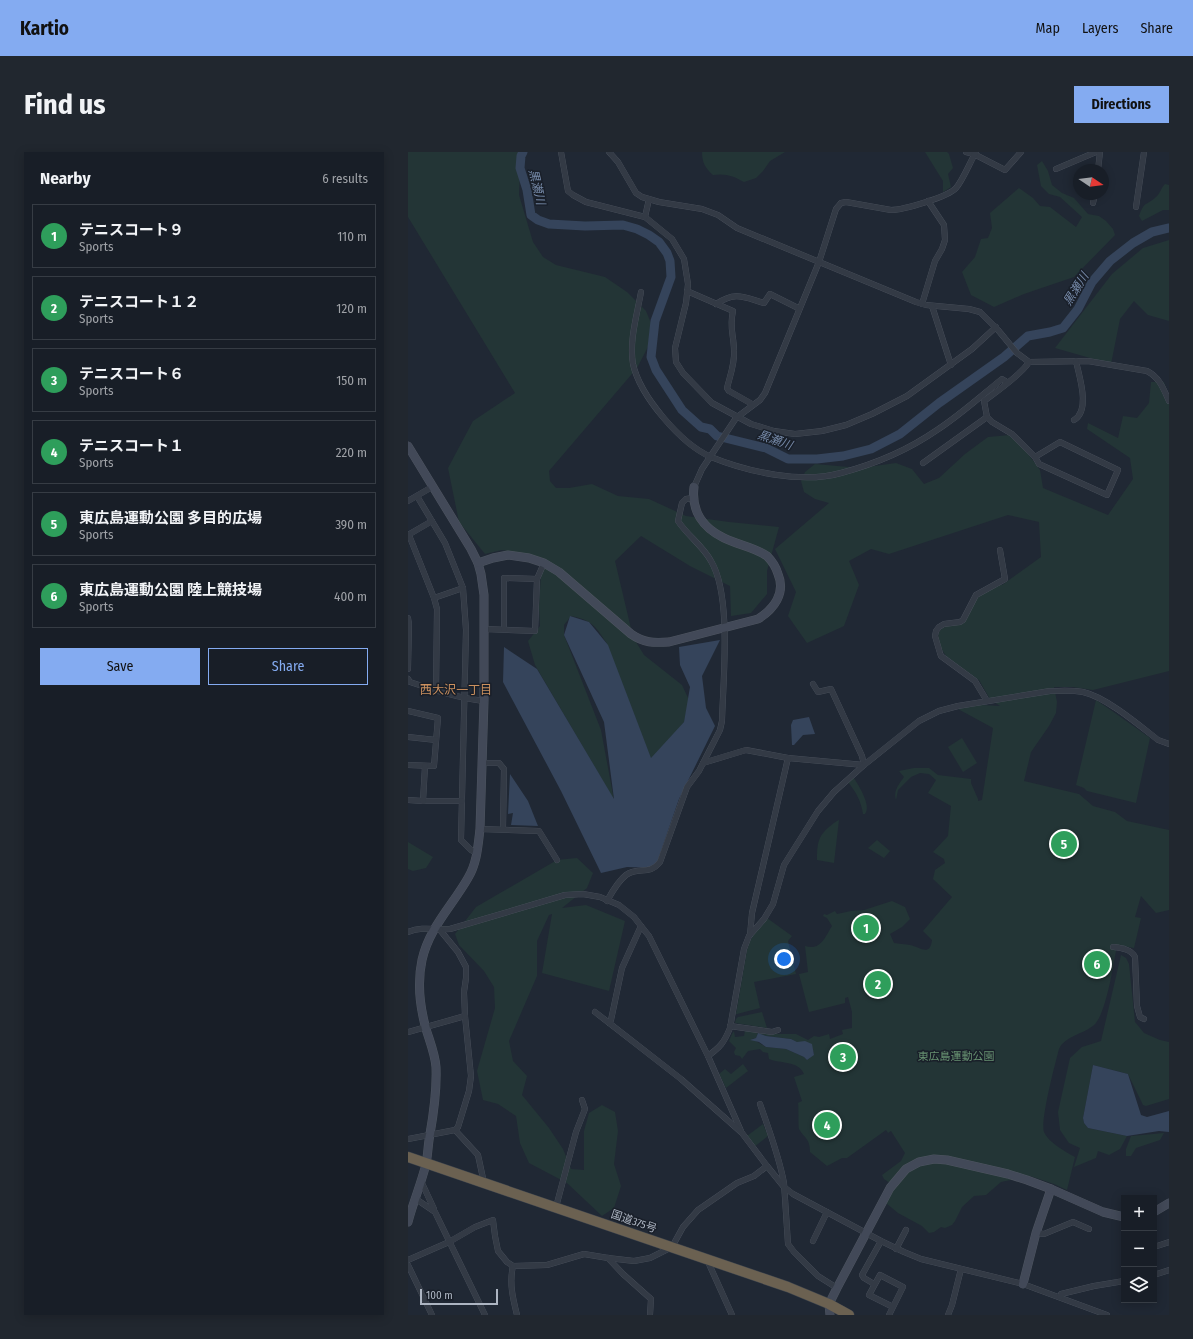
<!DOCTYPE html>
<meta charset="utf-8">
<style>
:root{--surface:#181e27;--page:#21272f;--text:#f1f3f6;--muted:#9fa2a7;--line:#363c44;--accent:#84abf1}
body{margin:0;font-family:"Fira Sans Condensed","Noto Sans JP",sans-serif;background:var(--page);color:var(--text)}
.controls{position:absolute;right:12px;bottom:12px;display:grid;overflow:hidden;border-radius:0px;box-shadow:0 2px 10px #0003}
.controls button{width:36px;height:36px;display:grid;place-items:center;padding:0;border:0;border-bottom:1px solid var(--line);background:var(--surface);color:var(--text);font:20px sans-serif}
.compass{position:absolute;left:665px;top:12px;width:36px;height:36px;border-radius:50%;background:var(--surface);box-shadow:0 2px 10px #0003;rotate:103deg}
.scale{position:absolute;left:12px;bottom:10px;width:78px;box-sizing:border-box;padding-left:4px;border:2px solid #adb5c2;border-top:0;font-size:11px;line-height:14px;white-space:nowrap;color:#adb5c2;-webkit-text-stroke:3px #191f29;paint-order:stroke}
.you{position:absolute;left:376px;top:807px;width:14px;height:14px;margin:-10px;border:3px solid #fff;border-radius:50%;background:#1a73e8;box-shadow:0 0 0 6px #1a73e833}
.badge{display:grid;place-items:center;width:26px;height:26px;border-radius:50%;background:var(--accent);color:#fff;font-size:13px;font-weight:700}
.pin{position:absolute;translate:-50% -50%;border:2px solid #fff;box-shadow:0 1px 4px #0006}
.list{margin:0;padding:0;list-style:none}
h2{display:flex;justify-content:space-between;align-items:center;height:52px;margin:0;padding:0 16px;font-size:17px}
h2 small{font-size:13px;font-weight:400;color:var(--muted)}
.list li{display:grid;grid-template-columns:26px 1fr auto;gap:12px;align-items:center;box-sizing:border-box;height:64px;margin:0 8px 8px;padding:0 8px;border:1px solid var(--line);border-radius:0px}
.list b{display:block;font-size:15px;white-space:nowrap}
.list p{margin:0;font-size:13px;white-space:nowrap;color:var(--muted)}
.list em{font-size:13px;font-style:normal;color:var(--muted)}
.actions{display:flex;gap:8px;padding:12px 16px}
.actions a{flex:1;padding:9px 0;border:1px solid var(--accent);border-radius:0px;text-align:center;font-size:14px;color:var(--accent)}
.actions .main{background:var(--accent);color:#111}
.icon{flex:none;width:22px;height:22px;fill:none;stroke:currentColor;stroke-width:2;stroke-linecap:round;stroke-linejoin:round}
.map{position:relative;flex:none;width:761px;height:1163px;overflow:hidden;border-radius:0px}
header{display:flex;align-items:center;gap:24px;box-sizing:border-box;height:56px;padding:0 20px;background:var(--accent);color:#111}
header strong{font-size:19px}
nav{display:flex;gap:22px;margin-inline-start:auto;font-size:14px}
.intro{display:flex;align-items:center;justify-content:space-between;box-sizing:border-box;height:96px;padding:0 24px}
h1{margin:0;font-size:28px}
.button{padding:10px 18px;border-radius:0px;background:var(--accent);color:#111;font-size:14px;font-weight:700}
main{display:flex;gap:24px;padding:0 24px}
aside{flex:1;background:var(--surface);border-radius:0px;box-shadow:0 2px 10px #0003}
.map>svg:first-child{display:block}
.green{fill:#233536;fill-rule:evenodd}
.water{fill:#35445b}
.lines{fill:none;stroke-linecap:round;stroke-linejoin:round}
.river{stroke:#35445b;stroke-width:9}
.street-casing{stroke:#4e5560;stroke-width:6}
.secondary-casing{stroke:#4e5560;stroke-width:9}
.highway-casing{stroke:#3b424c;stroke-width:11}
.street{stroke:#333a45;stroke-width:5.5}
.secondary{stroke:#424958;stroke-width:8}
.highway{stroke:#6b6151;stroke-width:10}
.labels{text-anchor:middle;stroke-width:3;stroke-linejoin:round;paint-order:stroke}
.park-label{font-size:11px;fill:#679171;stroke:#191f29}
.street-label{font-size:11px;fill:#adb5c2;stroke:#191f29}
.water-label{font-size:12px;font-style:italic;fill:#778baa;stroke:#191f29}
.neighbourhood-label{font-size:12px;fill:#cc915f;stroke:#191f29}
</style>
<header>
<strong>Kartio</strong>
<nav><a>Map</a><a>Layers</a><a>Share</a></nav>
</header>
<div class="intro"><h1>Find us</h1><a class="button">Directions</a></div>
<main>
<aside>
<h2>Nearby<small>6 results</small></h2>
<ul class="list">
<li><span class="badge" style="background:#2e9e5b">1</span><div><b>テニスコート９</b><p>Sports</p></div><em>110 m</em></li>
<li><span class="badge" style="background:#2e9e5b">2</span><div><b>テニスコート１２</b><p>Sports</p></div><em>120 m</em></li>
<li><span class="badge" style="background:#2e9e5b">3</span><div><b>テニスコート６</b><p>Sports</p></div><em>150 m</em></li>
<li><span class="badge" style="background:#2e9e5b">4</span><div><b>テニスコート１</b><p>Sports</p></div><em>220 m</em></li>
<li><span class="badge" style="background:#2e9e5b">5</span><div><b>東広島運動公園 多目的広場</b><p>Sports</p></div><em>390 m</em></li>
<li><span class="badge" style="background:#2e9e5b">6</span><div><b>東広島運動公園 陸上競技場</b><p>Sports</p></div><em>400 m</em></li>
</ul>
<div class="actions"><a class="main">Save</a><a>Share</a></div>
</aside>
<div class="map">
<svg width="761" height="1163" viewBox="0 0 761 1163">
<rect width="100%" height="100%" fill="#202834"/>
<g class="green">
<path d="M0 0H114L112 18 111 43 125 90 135 105 148 113 197 125 219 140 238 159 245 176 242 191 229 216 141 319 142 329 148 336H161L184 332 210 344 241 347 278 364 321 370 371 375 359 419V442L343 461 323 464 322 434 282 414 233 384 207 409 225 485 236 503 274 533 281 548 276 570 265 585 243 607 198 490C187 473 183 468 163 464L156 473V483L193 578 206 648 127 513 120 489 132 474 131 454 134 406 94 398 77 402 51 370 40 316 65 269 107 241 0 65Z"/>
<path d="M294 0H377L362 9 355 19 348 26 336 30C326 24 317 21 305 23 297 16 294 10 294 0Z"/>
<polygon points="517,0 539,0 541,2 545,16 540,22 543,35 535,40 535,29"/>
<polygon points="634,9 640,19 644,33 654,41 666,46 680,62 691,64 698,69 705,77 707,83 666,125 616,142 586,155 563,143 554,120 567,105 573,87 580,86 584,76 582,61 611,36 625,46 632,54 642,55 668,75 674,65 652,45 641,42 633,34 629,13"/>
<path d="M757 32 761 33V58H755L734 69 731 64C737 48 737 55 748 45 752 42 753 36 757 32Z"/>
<polygon points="761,88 761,169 740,163 726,149 712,167 703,212 647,196 704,122 735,96"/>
<path d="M743 230H756L761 244V519L685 538 665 535H646L649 550 648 561 641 574 623 600 616 629 671 642 685 654 707 660 719 669 761 678V758L748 761 733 744 727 765 733 766 726 796 709 793C706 810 698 863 686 873 676 882 657 884 651 897 647 912 632 969 636 980 640 990 658 1000 667 1005L659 1038 646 1032 622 1024 593 1030 578 1043 566 1044 554 1055 547 1069 544 1073 537 1076 533 1075 526 1080 521 1081 514 1074 490 1061 478 1051 486 1034 476 1027 474 1023 493 1009 497 1001 483 979 480 981 478 978 439 1006H434L419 1014 402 1000C402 986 396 986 391 977 390 973 391 956 390 951L394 949 386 925 396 922C390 908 372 912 361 907L360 901 355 900 352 897 340 899 334 907 332 904 327 903 326 900 328 896 321 889 324 882 326 879 327 885 336 884 337 878 364 882H388L400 888 406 884 411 885 421 882 422 887 435 882 434 878 444 876V860L440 845 437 846V851L401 860 391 822 400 820 397 794C413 799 417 785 424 774L419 766 415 764 416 762 419 763 427 759 429 762 443 759 456 758 484 749 497 755 502 767 494 775 482 782 486 791C491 792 497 792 502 793 512 795 522 805 524 788L515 779 544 745 525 727 527 718 537 711 536 707 525 700 540 684 543 654 520 641 528 628 521 622 512 621 503 625 490 638 488 648C485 639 491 632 496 625L491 619 506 616H521L530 623 563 627V631L570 647V649L574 648 585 576 550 557 573 553 592 554 582 547 571 528 539 505C533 498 524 480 537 475 542 472 550 472 556 471L568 446 592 432 594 433 633 405 631 370 600 363 481 402 463 397 441 409 451 433 436 474 399 491 380 464 388 440 367 397 421 351 407 347 396 340 393 329 397 320 407 312 452 316 488 311 504 317 516 332 531 326 557 302 580 285 602 283 615 295 632 318 635 336 700 363 725 327 722 306 679 277 680 271 710 286 715 264 729 266 741 251ZM350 881 358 884 383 887 405 899 406 902 399 908 396 905 378 897 358 895 344 887 348 886Z"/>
<polygon points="688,548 707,561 742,586 728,651 679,639 676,636 668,633"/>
<polygon points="554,586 569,611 555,620 540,595"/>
<path d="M445 625C450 632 464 654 457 662H455C453 649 448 640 440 630Z"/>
<path d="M431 668 426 711 409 708C409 701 409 692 412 686 415 679 425 671 431 668Z"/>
<polygon points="469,688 482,699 476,706 460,696"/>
<polygon points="0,690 25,705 18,716 5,719 0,717"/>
<polygon points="169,706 185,721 179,736 154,756 178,753 217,769 201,839 134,821 144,762 141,763 129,789 129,824 101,889 105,909 119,924 114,943 141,976 155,997 163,1017 176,1018 176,979 181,961 194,953 207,960 210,979 206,1012 213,1034 206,1056 194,1064 159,1031 121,1011 112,991 108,964 90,952 75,948 69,919 87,856 86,835 76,819 51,793 47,782 68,755 149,708"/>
<polygon points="359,766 384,784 380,789 388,822 346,830 352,856 329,862 328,862 339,798 342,789 346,782"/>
<polygon points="713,803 718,806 721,812 727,870 736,881 752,888 761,890 761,947 738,954 735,953 720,922 685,913 675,966 676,971 680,976 719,984 712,997 701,1003 690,999 688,1006 666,1015 672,996 661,991 652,978 650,960 662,906 674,895 693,889"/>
<polygon points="354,860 359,876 327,871 328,867 330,865"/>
<polygon points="335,912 340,919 318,936 311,922 317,917 323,922"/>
<polygon points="355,972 360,984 346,995 339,984"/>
<polygon points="756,981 752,988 728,996 723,1004 718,1004 718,997 723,984"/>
</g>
<g class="water">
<polygon points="162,464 181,470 200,493 243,606 276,570 282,535 272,513 271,495 312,488 294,524 298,556 307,574 271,647 247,716 219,715 193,721 153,639 95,530 96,495 129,517 206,647 196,570 156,483"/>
<polygon points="401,565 407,582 395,583 386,593 384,593 383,573 385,568"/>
<polygon points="102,622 120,649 130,674 103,673 105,661 100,662"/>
<polygon points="350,881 358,884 383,887 389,890 397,889 404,892 406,903 399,908 396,905 378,897 358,895 351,890 342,888 348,886"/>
<polygon points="685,913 720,922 733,963 739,965 761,959 761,980 751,979 719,984 680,976 676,971 675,966"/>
</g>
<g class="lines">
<polyline class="river" points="115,0 113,4 112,16 119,38 123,63 130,68 141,72 177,74 215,73 229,77 241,83 251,90 259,101 262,109 263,125 247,169 243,205 248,218 274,258 293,275 302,277 309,284 358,296 380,307 409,307 435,304 463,297 492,282 531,251 596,205 620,184 642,180 655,176 670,157 684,130 702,109 725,91 744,80 761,76"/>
<g class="street-casing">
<g id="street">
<polyline points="153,0 160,39 165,43 178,50 237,65 264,87 276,107 280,132 278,151 267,196 268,210 275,221 304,251 343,272 366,279 387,282 414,279 438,273 464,262 499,244 564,197 588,175"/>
<path d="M201 0 210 10 228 41 234 45 251 50 294 57 310 63 329 76 508 150 518 153 561 157 572 160 590 178 609 201 621 210 680 209 739 219C752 226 755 236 761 249"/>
<polyline points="558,0 566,2 597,18 613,0"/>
<polyline points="648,17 688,0"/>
<polyline points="690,18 692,0"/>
<polyline points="685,51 687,42"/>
<polyline points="728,55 736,0"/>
<polyline points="237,65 241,47"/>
<path d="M279 139 325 159C321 176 326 183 326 199 327 211 322 224 319 236L321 239 344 252"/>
<path d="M233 140C229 163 221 189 225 212 232 244 273 292 303 305 340 320 394 332 433 321 467 312 500 298 529 278 552 263 573 244 594 227L599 230"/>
<path d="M308 152C328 139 335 145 356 151L362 142 390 156"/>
<polyline points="514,152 527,109 534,97 537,88 536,73 520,49"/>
<polyline points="524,154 543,213"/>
<path d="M621 210C614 222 588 240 576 249L579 265 584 270 604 282 627 305"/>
<path d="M666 268C683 258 671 224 668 209"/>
<polygon points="652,290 710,318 699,343 631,312 627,305"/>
<polyline points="515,311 579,265"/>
<path d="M286 335 294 317 328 266 352 248 357 241 411 110 428 57 433 51 438 50 483 58C495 58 540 45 548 36 555 28 562 10 568 0"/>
<polyline points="9,344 37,391 55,436 58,478 53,688 63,698 69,701"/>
<polyline points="0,349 24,335"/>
<polyline points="0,383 24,369"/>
<polyline points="1,383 26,446 29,457 28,539"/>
<polyline points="26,446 55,436"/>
<polyline points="0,466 1,472 0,517"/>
<polyline points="76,477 127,479 129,427 136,411"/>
<polyline points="96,477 96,426 129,427"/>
<path d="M0 527 2 530C26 538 50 546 76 549"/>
<polyline points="579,549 567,529 533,504 532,501 527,484 528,479 531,475 536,472 552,470 555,468 568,443 597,427 592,398"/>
<polyline points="0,559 30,566 26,614 0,613"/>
<polyline points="0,585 28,588"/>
<polyline points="74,611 91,611 96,617 95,677"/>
<polyline points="295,611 338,598 380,606 456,613 454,604 423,537 410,540 405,532"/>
<polyline points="0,648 15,649 54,649"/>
<polyline points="15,649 17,614"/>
<polyline points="72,677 131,679 149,708"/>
<path d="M199 749C204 740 210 729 218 723 230 714 241 724 252 710L279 635 291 619 312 578 314 569C315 528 324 444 303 409 295 394 279 383 270 369L274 351 278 347 284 346"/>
<path d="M0 780C14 774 28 778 42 777L157 743 175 742 192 745 211 753 226 765 233 774 241 784 300 904 333 979"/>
<polyline points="342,783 344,761 380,606"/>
<path d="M705 795C713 796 723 797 727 805L729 854 732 865 736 867"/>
<polyline points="187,860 273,927 334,981 359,1014 376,1035 385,1042 473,1089 496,1100 513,1107 615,1132 699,1163"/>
<polyline points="201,871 203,868 214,816 233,774"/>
<polyline points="322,874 364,880 370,878"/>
<polyline points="0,880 57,864"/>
<path d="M300 904C312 895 316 891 322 876L336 797 341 784 356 767 365 752 376 713 410 659 426 640 456 613 511 569 531 559 550 554 642 539C653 539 664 538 675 540 698 545 731 573 750 588L761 592"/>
<path d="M352 952C361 978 371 1004 376 1031L380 1092 386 1100 410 1124 429 1136"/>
<polyline points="47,978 70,1003 76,1031"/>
<polyline points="0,987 47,978 50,975 61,939 63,924 57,864 56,840 58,826 58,815 50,800 32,778"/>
<polyline points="13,1029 26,1057"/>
<polyline points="8,1047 27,1060 77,1163"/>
<polyline points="148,1055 168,980 177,957 174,948"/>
<polyline points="628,1081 636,1082 665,1070 681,1077"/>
<polyline points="405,1089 419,1060"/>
<polyline points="746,1095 761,1090"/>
<polyline points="488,1097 498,1078"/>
<polyline points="200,1106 215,1122 243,1147 242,1163"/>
<polyline points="0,1108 41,1090 67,1075 85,1068 87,1084 90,1099 99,1110 105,1114 139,1113 176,1102 200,1106 226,1109 242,1106 264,1095 275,1075 290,1058 329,1031 346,1024 359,1014"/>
<polyline points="302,1108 301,1112 324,1163"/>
<polyline points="0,1113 24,1163"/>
<path d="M105 1114C101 1131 105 1147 109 1163"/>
<polyline points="746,1123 761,1118"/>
<polyline points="466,1132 456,1126 454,1123 473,1089"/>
<polyline points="652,1145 653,1142 686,1134 716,1129"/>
<polyline points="481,1163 495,1135 472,1123 461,1143 485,1155"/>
<polyline points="540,1163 544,1153 553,1117"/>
</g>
</g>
<g class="secondary-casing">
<g id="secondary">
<path d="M0 294 63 397 70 411 73 422 76 443V549L72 677C70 694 69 711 60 726 44 754 21 776 14 808 9 831 12 855 18 877 22 890 27 902 28 915 29 938 26 959 22 982 20 992 20 1002 18 1012 13 1032 5 1051 0 1070"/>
<path d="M70 411 85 406 100 403 121 406 136 411 151 420 223 482C236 491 245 491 261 490L350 467C366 457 378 441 370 422 368 415 364 409 359 404 346 395 330 393 316 386 295 376 283 359 286 335"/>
<polyline points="746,1060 761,1051"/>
<polyline points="615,1132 628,1081 643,1037"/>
<polyline points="422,1163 421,1152 429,1136 482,1036 498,1017 511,1010 526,1007 539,1008 600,1022 619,1028 643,1037 695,1060 716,1065"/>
</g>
</g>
<g class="highway-casing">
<polyline id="highway" points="0,1005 380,1135 421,1152 441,1163"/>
</g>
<use href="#street" class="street"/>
<use href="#secondary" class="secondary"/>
<use href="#highway" class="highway"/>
</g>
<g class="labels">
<g class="park-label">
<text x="548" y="908">東広島運動公園</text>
</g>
<g class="street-label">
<text transform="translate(226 1069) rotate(19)" y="4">国道375号</text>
</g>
<g class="water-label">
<text transform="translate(129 35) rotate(77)" y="4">黒瀬川</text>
<text transform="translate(668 137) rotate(-58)" y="4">黒瀬川</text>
<text transform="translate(367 288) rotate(19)" y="4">黒瀬川</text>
</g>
<g class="neighbourhood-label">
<text x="48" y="542">西大沢一丁目</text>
</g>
</g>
</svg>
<div class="controls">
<button>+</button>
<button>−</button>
<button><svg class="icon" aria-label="layers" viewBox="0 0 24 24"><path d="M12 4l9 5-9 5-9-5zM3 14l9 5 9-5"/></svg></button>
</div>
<svg class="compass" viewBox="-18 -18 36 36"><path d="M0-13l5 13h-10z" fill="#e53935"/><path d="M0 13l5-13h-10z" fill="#9fa2a7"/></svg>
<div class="scale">100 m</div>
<div class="you"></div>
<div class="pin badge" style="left:458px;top:776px;background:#2e9e5b">1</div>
<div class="pin badge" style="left:470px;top:832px;background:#2e9e5b">2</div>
<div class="pin badge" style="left:435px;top:905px;background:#2e9e5b">3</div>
<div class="pin badge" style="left:419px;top:973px;background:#2e9e5b">4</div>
<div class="pin badge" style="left:656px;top:692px;background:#2e9e5b">5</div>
<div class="pin badge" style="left:689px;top:812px;background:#2e9e5b">6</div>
</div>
</main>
